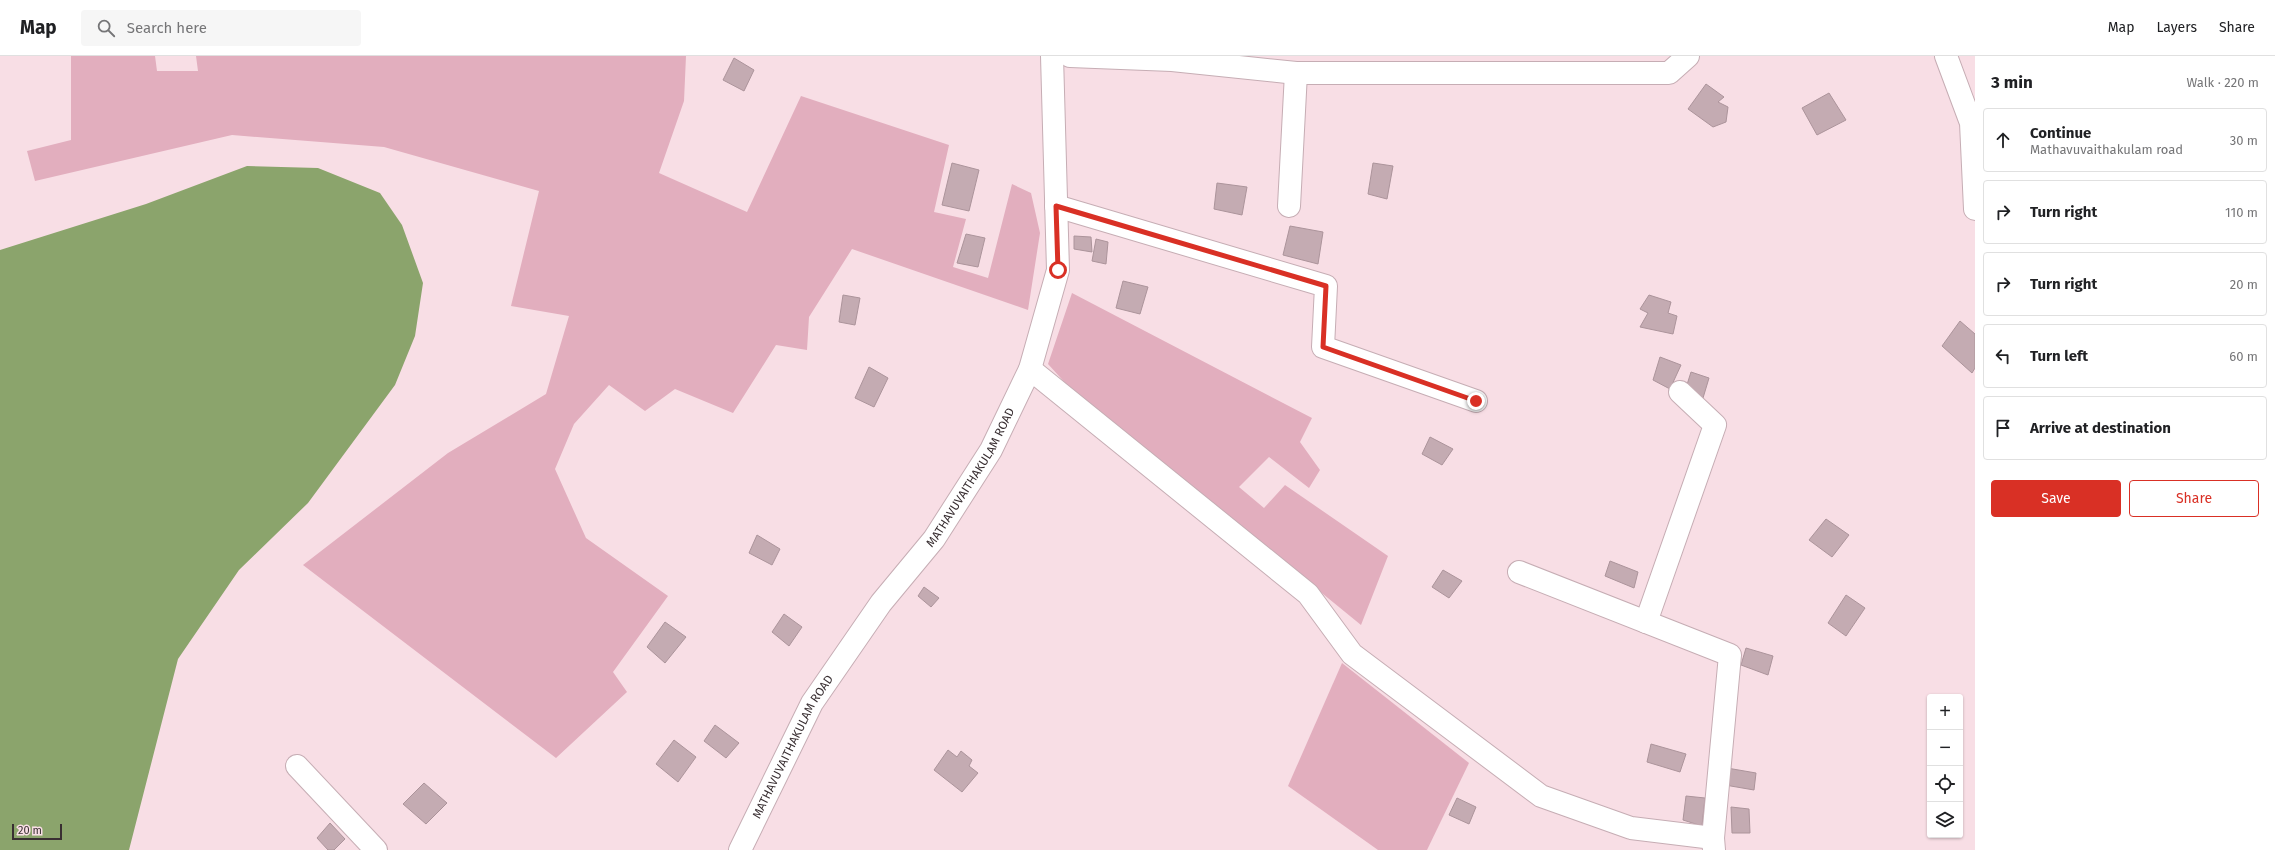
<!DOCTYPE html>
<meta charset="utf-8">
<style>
:root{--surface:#fff;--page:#f6f6f6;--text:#202124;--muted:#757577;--line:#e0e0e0;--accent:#d93025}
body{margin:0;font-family:"Fira Sans",sans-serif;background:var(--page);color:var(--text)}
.controls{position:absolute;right:12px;bottom:12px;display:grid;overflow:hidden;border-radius:4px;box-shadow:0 1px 3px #0004}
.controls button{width:36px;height:36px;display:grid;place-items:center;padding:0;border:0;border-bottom:1px solid var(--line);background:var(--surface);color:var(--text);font:20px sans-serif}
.scale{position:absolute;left:12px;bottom:10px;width:50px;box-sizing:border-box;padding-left:4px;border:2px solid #392f32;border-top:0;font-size:11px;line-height:14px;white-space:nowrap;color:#392f32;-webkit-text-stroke:3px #f8dee5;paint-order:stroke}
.stop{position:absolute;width:12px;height:12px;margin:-9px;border:3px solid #d93025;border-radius:50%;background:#fff}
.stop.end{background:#d93025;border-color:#fff;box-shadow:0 1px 4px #0008}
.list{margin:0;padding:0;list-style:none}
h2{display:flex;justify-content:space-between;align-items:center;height:52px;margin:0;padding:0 16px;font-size:17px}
h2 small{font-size:13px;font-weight:400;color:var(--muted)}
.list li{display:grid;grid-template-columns:26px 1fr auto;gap:12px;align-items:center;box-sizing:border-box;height:64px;margin:0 8px 8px;padding:0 8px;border:1px solid var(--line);border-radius:4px}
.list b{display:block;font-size:15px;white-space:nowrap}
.list p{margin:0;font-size:13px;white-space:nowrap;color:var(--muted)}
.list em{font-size:13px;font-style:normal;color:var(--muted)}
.actions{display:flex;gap:8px;padding:12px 16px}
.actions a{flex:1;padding:9px 0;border:1px solid var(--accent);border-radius:4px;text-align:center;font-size:14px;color:var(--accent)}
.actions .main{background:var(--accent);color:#fff}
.icon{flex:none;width:22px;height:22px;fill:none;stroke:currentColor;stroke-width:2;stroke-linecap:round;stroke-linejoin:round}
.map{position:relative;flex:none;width:1975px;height:794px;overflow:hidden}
header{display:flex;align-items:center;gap:24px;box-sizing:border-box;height:56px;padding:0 20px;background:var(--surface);border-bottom:1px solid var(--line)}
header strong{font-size:19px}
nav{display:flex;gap:22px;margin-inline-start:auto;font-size:14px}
.search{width:280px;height:36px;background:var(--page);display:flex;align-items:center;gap:10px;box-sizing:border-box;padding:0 14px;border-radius:4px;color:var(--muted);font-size:15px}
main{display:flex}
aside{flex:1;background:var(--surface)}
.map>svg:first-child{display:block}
.green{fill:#e2aebe}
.water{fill:#8ba46c}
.building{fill:#c4abb2;stroke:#ac949b}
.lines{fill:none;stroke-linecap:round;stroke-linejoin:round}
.minor-casing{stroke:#c6adb4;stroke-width:24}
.minor{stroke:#fff;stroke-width:22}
.route{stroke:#d93025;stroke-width:5}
.labels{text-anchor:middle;stroke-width:3;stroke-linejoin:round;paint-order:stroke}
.street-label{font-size:12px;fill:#392f32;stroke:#f8dee5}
</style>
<header>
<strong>Map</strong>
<div class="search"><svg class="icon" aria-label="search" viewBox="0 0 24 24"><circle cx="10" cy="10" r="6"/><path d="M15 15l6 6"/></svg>Search here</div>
<nav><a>Map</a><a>Layers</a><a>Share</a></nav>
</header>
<main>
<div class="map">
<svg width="1975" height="794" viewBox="0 0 1975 794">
<rect width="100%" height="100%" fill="#f8dee5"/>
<g class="green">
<polygon points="71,0 155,0 157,15 198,15 196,0 686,0 684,45 659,117 747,156 801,40 949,89 934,156 966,163 953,211 988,222 1012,128 1031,137 1040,177 1028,254 852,193 809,261 807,294 776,289 733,357 675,333 645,355 609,329 574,368 555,413 586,482 668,540 613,616 627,636 556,702 303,509 448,397 546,338 569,260 511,250 539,135 384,91 232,79 35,125 27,95 71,84"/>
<polygon points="1072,237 1312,362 1300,386 1320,414 1309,432 1269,401 1239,431 1264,452 1285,429 1388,500 1361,569 1068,330 1048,308"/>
<polygon points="1342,607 1469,707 1427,794 1378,794 1288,730"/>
</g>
<polygon class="water" points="247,110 318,112 380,137 402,169 423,227 415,280 395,329 308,447 239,514 178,603 129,794 0,794 0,194 146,148"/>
<g class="building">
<polygon points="734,2 754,14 744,35 723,24"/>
<polygon points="1706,28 1724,41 1718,46 1728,51 1726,66 1713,71 1688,53"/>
<polygon points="1829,37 1846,64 1817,79 1802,52"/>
<polygon points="952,107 979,114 969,155 942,149"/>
<polygon points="1373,107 1393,110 1387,143 1368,138"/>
<polygon points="1217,127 1247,131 1242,159 1214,153"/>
<polygon points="1290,170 1323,176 1318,208 1283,199"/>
<polygon points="966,178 985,182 978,211 957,207"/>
<polygon points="1074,180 1091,181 1092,196 1074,193"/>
<polygon points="1096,183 1108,186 1106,208 1092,205"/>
<polygon points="1123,225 1148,231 1140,258 1116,252"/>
<polygon points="843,239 860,242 855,269 839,266"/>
<polygon points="1649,239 1671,246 1668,257 1677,260 1673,278 1640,271 1648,257 1640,253"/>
<polygon points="1960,265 1975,278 1975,312 1972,317 1942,290"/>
<polygon points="1660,301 1681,309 1670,333 1653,324"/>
<polygon points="869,311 888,322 874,351 855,342"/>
<polygon points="1691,316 1709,322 1703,342 1685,335"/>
<polygon points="1430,381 1453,393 1442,409 1422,398"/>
<polygon points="1826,463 1849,479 1832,501 1809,484"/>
<polygon points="757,479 780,493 772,509 749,497"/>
<polygon points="1610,505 1638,516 1634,532 1605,520"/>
<polygon points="1443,514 1462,525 1449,542 1432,531"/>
<polygon points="924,531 939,542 931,551 918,540"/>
<polygon points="1846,539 1865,552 1846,580 1828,567"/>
<polygon points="784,558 802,571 789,590 772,576"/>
<polygon points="665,566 686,581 665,607 647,591"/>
<polygon points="1746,592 1773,600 1768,619 1741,609"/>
<polygon points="715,669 739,687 726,702 704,685"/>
<polygon points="674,684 696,701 678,726 656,708"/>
<polygon points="1651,688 1686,698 1680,716 1647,706"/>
<polygon points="948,694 957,701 961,695 972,704 969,710 978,717 962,736 934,714"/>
<polygon points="1727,712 1756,717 1754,734 1725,729"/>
<polygon points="424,727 447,747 426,768 403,748"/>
<polygon points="1686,740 1705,742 1702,770 1683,764"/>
<polygon points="1457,742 1476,751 1469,768 1449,759"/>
<polygon points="1731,751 1749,753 1750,777 1732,777"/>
<polygon points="330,767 345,783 334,794 328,794 317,782"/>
</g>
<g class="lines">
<g class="minor-casing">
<g id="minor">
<polyline points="1070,0 1172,4 1296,17 1669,17 1688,0"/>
<polyline points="1946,0 1971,67 1975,153"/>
<polyline points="1056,150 1326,230 1323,291 1476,345"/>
<polyline points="1289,150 1296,17"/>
<polyline points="1030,313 1308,538 1352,598 1541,740 1631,772 1713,782 1714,794"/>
<polyline points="1519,516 1730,599 1713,782"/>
<polyline points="1646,566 1715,369 1680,336"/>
<polyline points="297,710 376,794"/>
<path id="s1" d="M740 794 812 647 881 547 934 483 991 394 1030 313 1058 214 1052 0"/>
</g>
</g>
<use href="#minor" class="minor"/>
</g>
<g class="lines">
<polyline class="route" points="1058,214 1056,150 1326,230 1323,291 1476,345"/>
</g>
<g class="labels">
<g class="street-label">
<text dy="4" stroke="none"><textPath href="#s1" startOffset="440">MATHAVUVAITHAKULAM ROAD</textPath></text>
<text dy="4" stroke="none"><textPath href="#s1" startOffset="116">MATHAVUVAITHAKULAM ROAD</textPath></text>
</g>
</g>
</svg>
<div class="controls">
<button>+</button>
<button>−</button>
<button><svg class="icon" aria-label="locate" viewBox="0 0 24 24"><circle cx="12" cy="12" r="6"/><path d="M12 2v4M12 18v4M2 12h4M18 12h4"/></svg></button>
<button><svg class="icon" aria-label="layers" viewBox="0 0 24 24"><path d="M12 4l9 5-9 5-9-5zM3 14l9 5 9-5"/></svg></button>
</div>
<div class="scale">20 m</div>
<div class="stop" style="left:1058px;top:214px"></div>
<div class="stop end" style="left:1476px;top:345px"></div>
</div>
<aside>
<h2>3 min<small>Walk · 220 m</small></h2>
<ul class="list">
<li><svg class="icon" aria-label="ahead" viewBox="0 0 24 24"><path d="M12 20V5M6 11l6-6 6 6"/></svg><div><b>Continue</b><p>Mathavuvaithakulam road</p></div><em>30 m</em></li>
<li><svg class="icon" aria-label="right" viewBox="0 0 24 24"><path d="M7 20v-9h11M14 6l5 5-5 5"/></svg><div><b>Turn right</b></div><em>110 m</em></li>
<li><svg class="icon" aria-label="right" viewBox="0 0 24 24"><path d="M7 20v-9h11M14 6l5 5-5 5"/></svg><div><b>Turn right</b></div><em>20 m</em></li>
<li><svg class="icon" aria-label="left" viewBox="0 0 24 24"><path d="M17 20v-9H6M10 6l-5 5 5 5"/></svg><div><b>Turn left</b></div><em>60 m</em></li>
<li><svg class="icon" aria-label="arrive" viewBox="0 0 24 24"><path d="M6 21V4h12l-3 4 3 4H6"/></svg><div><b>Arrive at destination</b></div></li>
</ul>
<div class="actions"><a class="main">Save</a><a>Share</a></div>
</aside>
</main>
